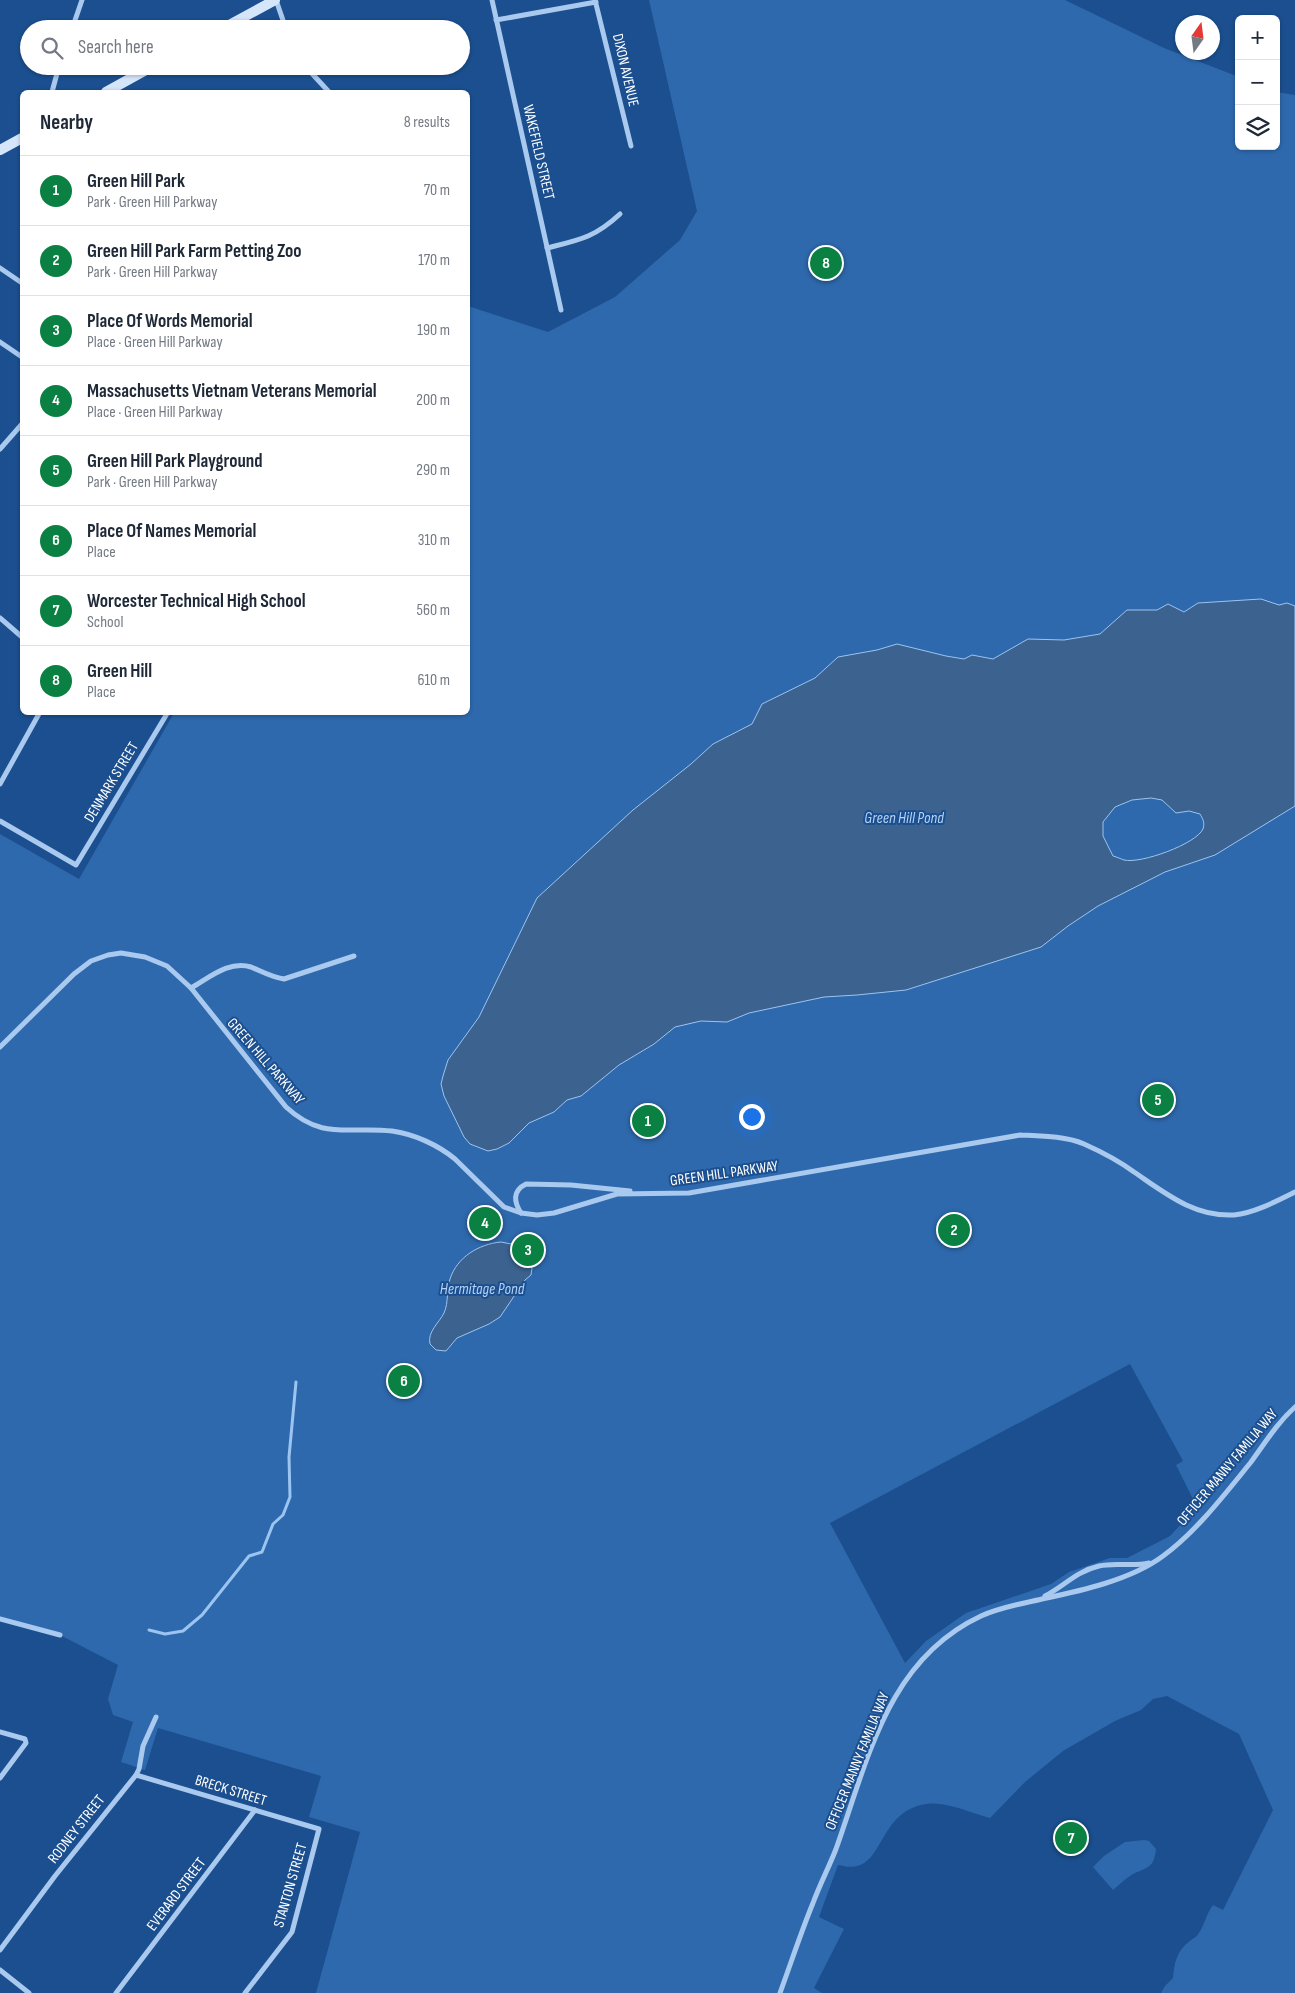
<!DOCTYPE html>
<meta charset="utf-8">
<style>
:root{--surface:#fff;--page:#f6f6f7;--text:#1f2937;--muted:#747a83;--line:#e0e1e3;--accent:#0b8043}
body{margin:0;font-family:"Sofia Sans Condensed",sans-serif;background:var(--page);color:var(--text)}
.controls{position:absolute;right:15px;top:15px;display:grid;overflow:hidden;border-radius:8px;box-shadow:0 1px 4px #0004}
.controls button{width:45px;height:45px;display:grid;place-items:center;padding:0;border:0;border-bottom:1px solid var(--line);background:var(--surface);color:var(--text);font:25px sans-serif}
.compass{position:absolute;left:1175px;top:15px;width:45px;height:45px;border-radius:50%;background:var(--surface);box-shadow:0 1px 4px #0004;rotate:14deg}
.you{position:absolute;left:751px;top:1116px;width:18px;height:18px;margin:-12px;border:4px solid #fff;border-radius:50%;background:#1a73e8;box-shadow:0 0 0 8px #1a73e833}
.badge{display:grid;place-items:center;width:32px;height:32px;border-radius:50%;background:var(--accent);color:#fff;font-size:16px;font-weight:700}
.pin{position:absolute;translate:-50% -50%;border:2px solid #fff;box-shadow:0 1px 5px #0006}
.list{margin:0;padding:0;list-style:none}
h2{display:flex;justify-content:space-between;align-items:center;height:65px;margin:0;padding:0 20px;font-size:21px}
h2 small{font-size:16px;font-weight:400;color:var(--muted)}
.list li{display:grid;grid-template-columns:32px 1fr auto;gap:15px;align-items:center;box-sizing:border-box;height:70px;padding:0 20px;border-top:1px solid var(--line)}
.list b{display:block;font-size:19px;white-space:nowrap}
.list p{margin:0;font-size:16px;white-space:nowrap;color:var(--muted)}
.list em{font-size:16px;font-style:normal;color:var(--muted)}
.icon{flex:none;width:28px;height:28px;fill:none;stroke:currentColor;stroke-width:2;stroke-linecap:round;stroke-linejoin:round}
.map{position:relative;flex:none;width:1295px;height:1993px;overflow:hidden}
.search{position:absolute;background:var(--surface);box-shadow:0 1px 4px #0004;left:20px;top:20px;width:450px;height:55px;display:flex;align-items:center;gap:12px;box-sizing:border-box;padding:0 18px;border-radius:28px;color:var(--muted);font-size:19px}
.panel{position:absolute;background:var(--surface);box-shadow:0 1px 4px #0004;left:20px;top:90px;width:450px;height:625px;border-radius:8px}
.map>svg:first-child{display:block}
.green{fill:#2e69ad;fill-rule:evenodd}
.water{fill:#3c6290;stroke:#9cc4f0;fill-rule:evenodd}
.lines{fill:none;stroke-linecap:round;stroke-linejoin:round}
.stream{stroke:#9cc4f0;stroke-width:3}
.street{stroke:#a9c9ee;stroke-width:5}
.secondary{stroke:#d6e6fa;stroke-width:10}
.labels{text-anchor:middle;stroke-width:4;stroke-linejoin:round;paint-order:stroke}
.street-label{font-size:15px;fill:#fff;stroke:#1b4f8f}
.water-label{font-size:16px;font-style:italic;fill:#b5d3f5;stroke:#1b4f8f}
</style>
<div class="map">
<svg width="1295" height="1993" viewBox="0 0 1295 1993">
<rect width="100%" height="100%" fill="#1b4f8f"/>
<g class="green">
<path d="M649 0H1065L1164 48 1239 77V146H1276V92L1295 95V1993H1161L1165 1986 1173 1978C1174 1963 1177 1950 1190 1941 1193 1938 1197 1937 1199 1933 1205 1924 1206 1914 1213 1905L1223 1910 1273 1810 1239 1734 1167 1696 1153 1699 1141 1710 1115 1721 1063 1751 1025 1782 990 1818C970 1813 947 1801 926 1804 881 1811 884 1860 857 1866 850 1868 844 1866 838 1865L819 1917 844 1929 814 1988 822 1993H316L360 1832 309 1817 321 1776 158 1728 145 1770 121 1762 133 1722 113 1715 108 1699 118 1665 60 1635 0 1619V834L79 879 174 713 468 712V306L548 332 615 297 680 240 697 211ZM1130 1364 1183 1461 1176 1465 1197 1507 1170 1536 1127 1558H1110L1069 1572 1051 1584 966 1613 926 1641 905 1663 830 1523Z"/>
<path d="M1144 1840 1149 1841 1156 1849C1154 1868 1148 1867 1133 1874 1126 1878 1119 1885 1113 1890L1093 1867 1104 1856 1125 1842Z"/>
</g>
<g class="water">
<path d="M1261 599 1279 605 1287 603 1295 606V806L1215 855 1165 872 1098 906 1068 926 1041 947 906 990 857 995 824 997 749 1013 727 1022 701 1021 675 1027 654 1044 619 1065 581 1096 567 1100 554 1112 529 1123 509 1143 497 1149 488 1151 470 1144 464 1137 444 1096 441 1084 443 1076 448 1060 479 1017 537 898 633 810 691 764 713 744 752 724 762 704 815 678 838 657 877 650 897 644 946 656 964 659 972 655 993 659 1028 639 1064 640 1100 634 1127 610H1157L1168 604 1184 612 1198 603ZM1151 798 1162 800 1176 813 1189 811 1200 814C1203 819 1205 823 1203 829 1196 844 1141 864 1124 860 1121 859 1117 857 1113 856L1103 836V822L1115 807 1132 800Z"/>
<path d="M501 1242 511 1244 520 1247 524 1251 532 1268 531 1275 525 1280 500 1317 489 1324 457 1338 446 1351 436 1350 430 1344C427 1332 439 1323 444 1313 449 1302 446 1290 450 1279 457 1257 479 1244 501 1242Z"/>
</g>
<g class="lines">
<polyline class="stream" points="149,1630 165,1634 183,1631 202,1615 249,1556 262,1552 273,1524 283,1515 290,1497 289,1457 296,1382"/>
<g class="street">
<polyline points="276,0 286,29"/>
<polyline points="492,0 561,310"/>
<polyline points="595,0 631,146"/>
<polyline points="496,20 596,2"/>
<polyline points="72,29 82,0"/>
<polyline points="305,66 329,92"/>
<polyline points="52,92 59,66"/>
<path d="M547 248C579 240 594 238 620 214"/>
<polyline points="0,268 22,283"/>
<polyline points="0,342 22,357"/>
<polyline points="0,449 22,424"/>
<polyline points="0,618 22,637"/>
<polyline points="0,784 40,712"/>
<polyline points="0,821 76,865 168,712"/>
<path d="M191 988C209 978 229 960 251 967 263 972 271 977 284 979L354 956"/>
<path d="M0 1047 74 974 91 961 108 955 121 953 145 957 167 966 191 988 286 1107C323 1141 348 1126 392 1131 414 1134 438 1145 455 1159L504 1207 521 1213 537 1215 554 1213 617 1194 689 1193 1020 1135C1041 1136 1065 1136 1084 1144 1102 1152 1119 1161 1134 1172 1165 1193 1194 1217 1234 1215 1254 1213 1277 1201 1295 1192"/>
<path d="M521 1213C514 1202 512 1191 526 1184L571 1185 630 1191"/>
<path d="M1045 1596C1064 1586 1077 1571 1099 1566 1115 1562 1132 1567 1149 1563"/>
<polyline points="0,1619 60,1635"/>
<polyline points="0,1732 25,1739 26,1743 0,1778"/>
<polyline points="136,1775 319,1829 292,1932 245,1993"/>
<polyline points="0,1950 55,1876 136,1775 139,1769 143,1746 156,1717"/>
<polyline points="0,1970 29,1993"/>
<polyline points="116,1993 255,1810"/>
<path d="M780 1993C791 1963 801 1932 813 1903 820 1884 829 1867 836 1849 868 1760 887 1660 981 1616 1001 1607 1021 1604 1042 1599 1080 1591 1131 1580 1163 1556 1196 1532 1225 1494 1251 1462 1265 1443 1277 1423 1295 1407"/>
</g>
<g class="secondary">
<polyline points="222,29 275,0"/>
<polyline points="106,92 153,66"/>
<polyline points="0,150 22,138"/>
</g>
</g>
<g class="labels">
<g class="street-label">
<text transform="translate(626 70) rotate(77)" y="5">DIXON AVENUE</text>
<text transform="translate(539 152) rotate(77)" y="5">WAKEFIELD STREET</text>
<text transform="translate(111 782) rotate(-59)" y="5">DENMARK STREET</text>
<text transform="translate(266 1061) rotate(49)" y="5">GREEN HILL PARKWAY</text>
<text transform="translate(724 1173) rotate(-8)" y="5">GREEN HILL PARKWAY</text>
<text transform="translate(1227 1467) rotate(-50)" y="5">OFFICER MANNY FAMILIA WAY</text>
<text transform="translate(857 1761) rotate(-68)" y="5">OFFICER MANNY FAMILIA WAY</text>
<text transform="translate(231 1790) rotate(17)" y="5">BRECK STREET</text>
<text transform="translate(76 1829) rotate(-52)" y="5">RODNEY STREET</text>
<text transform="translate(290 1885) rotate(-74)" y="5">STANTON STREET</text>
<text transform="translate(176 1894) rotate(-53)" y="5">EVERARD STREET</text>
</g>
<g class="water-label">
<text x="904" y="823">Green Hill Pond</text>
<text x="482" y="1294">Hermitage Pond</text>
</g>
</g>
</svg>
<div class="controls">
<button>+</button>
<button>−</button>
<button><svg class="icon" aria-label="layers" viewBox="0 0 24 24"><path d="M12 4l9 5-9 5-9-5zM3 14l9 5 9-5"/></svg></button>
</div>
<svg class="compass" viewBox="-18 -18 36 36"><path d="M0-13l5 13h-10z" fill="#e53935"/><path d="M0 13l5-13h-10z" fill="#747a83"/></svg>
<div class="you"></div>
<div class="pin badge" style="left:648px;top:1121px">1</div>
<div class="pin badge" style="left:954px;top:1230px">2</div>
<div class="pin badge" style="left:528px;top:1250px">3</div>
<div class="pin badge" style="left:485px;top:1223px">4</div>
<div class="pin badge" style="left:1158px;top:1100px">5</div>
<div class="pin badge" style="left:404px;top:1381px">6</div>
<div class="pin badge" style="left:1071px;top:1838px">7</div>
<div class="pin badge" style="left:826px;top:263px">8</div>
<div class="search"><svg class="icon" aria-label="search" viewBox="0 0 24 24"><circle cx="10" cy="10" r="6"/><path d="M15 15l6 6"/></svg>Search here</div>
<section class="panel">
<h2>Nearby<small>8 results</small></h2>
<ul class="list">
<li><span class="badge">1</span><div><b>Green Hill Park</b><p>Park · Green Hill Parkway</p></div><em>70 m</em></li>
<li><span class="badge">2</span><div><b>Green Hill Park Farm Petting Zoo</b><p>Park · Green Hill Parkway</p></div><em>170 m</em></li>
<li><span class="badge">3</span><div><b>Place Of Words Memorial</b><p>Place · Green Hill Parkway</p></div><em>190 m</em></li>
<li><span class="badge">4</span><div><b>Massachusetts Vietnam Veterans Memorial</b><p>Place · Green Hill Parkway</p></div><em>200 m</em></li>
<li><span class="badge">5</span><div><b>Green Hill Park Playground</b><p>Park · Green Hill Parkway</p></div><em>290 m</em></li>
<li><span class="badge">6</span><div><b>Place Of Names Memorial</b><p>Place</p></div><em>310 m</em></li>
<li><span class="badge">7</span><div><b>Worcester Technical High School</b><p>School</p></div><em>560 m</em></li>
<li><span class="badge">8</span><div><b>Green Hill</b><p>Place</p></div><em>610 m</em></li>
</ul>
</section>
</div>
